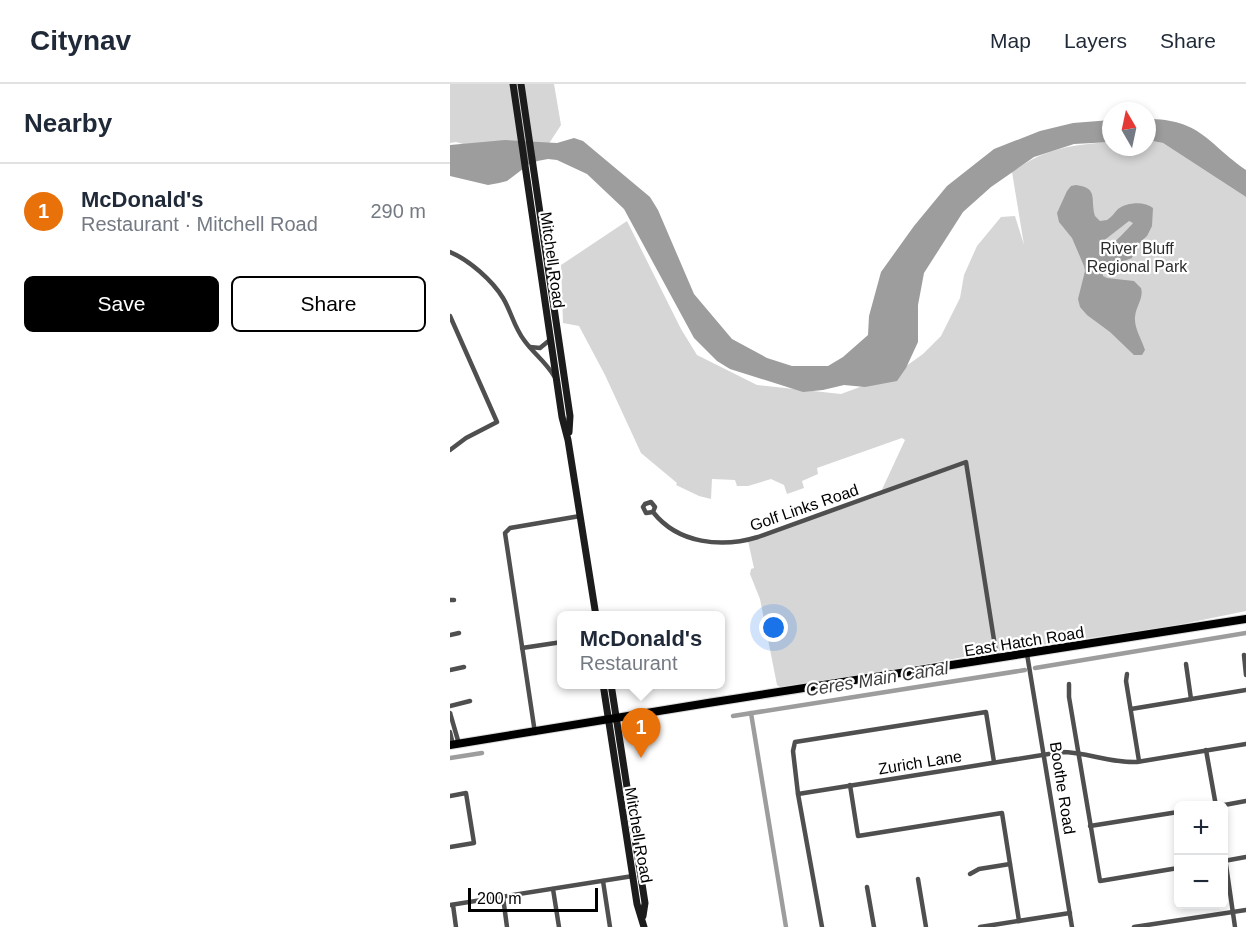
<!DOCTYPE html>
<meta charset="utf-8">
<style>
:root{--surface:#fff;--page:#f2f2f3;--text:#1f2937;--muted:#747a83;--line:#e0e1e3;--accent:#000}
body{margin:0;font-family:Arial,sans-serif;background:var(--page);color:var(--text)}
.controls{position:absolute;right:18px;bottom:18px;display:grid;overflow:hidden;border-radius:9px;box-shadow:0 3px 9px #0003}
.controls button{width:54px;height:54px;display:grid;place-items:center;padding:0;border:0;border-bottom:2px solid var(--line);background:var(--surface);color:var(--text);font:30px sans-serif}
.compass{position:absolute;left:652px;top:18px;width:54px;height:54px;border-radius:50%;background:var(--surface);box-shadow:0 3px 9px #0003;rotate:351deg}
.scale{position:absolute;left:18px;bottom:15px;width:130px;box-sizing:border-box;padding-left:6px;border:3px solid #000;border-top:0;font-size:16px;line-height:21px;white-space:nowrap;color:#000;-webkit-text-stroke:4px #fff;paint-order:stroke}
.you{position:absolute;left:324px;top:544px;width:21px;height:21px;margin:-15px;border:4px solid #fff;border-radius:50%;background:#1a73e8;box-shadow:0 0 0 9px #1a73e833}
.badge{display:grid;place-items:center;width:39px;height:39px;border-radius:50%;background:var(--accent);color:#fff;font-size:20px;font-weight:700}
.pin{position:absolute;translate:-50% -50px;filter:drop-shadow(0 2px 3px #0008)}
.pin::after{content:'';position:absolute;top:32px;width:21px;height:18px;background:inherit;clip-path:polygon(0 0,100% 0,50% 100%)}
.popup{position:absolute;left:107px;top:527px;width:168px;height:78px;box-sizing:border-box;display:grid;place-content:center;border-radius:9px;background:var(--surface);filter:drop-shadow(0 2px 4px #0005);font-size:20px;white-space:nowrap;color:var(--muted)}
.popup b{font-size:22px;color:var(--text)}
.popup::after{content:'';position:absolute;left:50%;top:100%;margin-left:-12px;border:12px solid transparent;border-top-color:var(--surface)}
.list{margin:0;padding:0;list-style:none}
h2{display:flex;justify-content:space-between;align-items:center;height:78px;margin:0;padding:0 24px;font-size:26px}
h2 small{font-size:20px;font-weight:400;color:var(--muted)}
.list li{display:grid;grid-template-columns:39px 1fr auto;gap:18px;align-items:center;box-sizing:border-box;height:96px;padding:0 24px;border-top:2px solid var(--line)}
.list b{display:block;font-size:22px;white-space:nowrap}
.list p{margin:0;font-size:20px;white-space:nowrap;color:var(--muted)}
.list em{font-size:20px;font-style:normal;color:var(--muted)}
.actions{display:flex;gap:12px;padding:18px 24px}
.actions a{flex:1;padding:14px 0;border:2px solid var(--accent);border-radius:9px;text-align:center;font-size:21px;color:var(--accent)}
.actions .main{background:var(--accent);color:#fff}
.map{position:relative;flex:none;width:796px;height:843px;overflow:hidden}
header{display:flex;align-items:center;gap:36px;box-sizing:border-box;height:84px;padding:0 30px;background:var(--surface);border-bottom:2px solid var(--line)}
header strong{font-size:28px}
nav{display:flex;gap:33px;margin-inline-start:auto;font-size:21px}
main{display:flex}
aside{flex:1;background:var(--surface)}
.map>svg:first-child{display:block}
.green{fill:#d6d6d6}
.water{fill:#9d9d9d;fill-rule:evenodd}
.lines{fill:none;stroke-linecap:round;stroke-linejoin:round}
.canal{stroke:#9d9d9d;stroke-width:4.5}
.primary-casing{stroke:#dbdbdb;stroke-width:10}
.street{stroke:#4f4f4f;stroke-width:4.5}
.secondary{stroke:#1c1c1c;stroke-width:7}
.primary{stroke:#000;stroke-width:8}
.labels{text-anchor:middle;stroke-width:4.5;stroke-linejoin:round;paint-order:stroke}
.park-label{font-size:16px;fill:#2d2d2d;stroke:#fff}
.street-label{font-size:16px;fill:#000;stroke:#fff}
.water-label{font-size:18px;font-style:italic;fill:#3e3e3e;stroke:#fff}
</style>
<header>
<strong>Citynav</strong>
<nav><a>Map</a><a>Layers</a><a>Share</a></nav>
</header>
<main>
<aside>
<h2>Nearby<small></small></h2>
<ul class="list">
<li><span class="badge" style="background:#e8710a">1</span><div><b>McDonald's</b><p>Restaurant · Mitchell Road</p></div><em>290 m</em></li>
</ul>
<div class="actions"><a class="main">Save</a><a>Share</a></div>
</aside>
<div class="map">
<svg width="796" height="843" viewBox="0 0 796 843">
<rect width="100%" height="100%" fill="#fff"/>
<g class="green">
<polygon points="0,0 104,0 111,41 87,78 40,68 6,58 0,59"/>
<path d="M697 56 713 59 796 113V527L718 543 541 568 334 606 327 601 310 515 300 490 301 485 304 484 298 457 429 412 455 356 452 354 367 384 368 390 352 397 354 404 337 410 334 401 321 395 298 402H287L285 396 262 395 261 415 249 412 226 401 227 399 191 369 155 291 129 242 113 239 111 181 177 137 231 245 247 271 307 301 391 310 445 290 473 270 491 252 510 214 514 191 527 162 551 133 565 132 574 161 562 88C596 64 620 61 661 58V63H697Z"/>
</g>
<g class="water">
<path d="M697 35C751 35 757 59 796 86V113L713 59 697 56Z"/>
<polygon points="661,36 661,58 624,60 584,73 541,103 513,128 474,189 468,221 468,258 456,284 447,297 415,303 394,301 373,306 353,308 280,285 267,277 244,254 174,125 137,90 107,76 98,75 82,78 57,97 49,99 38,101 0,92 0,61 55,56 107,59 124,54 133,57 200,113 208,126 244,210 282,255 317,274 342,282 378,282 393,273 418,251 419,232 431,188 464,142 497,102 544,65 590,47 623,39"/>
<path d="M626 101C649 104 640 115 645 132L650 137 657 136C662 133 664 129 668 125 677 118 695 117 703 124L702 142 697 152 686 162 682 174 655 184 653 186V192L657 194 684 197 691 204C694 214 686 222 685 233 684 244 692 256 695 266L692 271H684L660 248 637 231 630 223 628 215 635 187 634 182 622 154 609 138 607 129 617 107 621 102ZM679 137 683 139C681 142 660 163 657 165L652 163V158Z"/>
</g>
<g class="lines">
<g class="canal">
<polyline points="585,584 796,549"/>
<polyline points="301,629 336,843"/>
<polyline points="283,632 575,586"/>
<polyline points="0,674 32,669"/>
</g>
<g class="primary-casing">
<polyline id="primary" points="0,661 258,619 796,535"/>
</g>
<g class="street">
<path d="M0 168C19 176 42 196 53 214 61 227 64 243 74 256 83 269 96 278 104 292"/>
<polyline points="0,232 47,338 16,354 0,366"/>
<polyline points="80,263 90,264 101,255"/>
<path d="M203 428 205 423 201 418 195 420 193 423 196 429 203 428C228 460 272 464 308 453L516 378 547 575"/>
<polyline points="0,516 4,516"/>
<polyline points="0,551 9,549"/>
<polyline points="72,564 112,558"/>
<polyline points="577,570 622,843"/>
<polyline points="794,571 796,591"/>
<polyline points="736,580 741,615"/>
<polyline points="0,586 14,583"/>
<polyline points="677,590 676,597 689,677"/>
<polyline points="619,600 619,613 650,797 728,784"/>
<polyline points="0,622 20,617"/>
<polyline points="681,625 796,606"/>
<polyline points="0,629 9,660"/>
<polyline points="0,648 3,661"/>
<polyline points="85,649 55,449 60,444 130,432"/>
<polyline points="756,666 766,722"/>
<polyline points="400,701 408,752 552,729 569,837"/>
<path d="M348 710 611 668C638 668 658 679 687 678L796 660"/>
<polyline points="0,712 16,709 24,759 0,763"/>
<polyline points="769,722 796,717"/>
<polyline points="640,742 728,728"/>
<polyline points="774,767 785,843"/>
<polyline points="774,777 796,773"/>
<polyline points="520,790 529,785 560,780"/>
<polyline points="468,795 476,843"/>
<polyline points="153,797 160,843"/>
<polyline points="417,803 424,843"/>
<polyline points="103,805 109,843"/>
<polyline points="53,813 57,843"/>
<polyline points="0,821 183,792"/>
<polyline points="3,821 6,843"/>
<polyline points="372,843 348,710 343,667 345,658 536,628 544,678"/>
<polyline points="530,843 620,829"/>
<polyline points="684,843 796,826"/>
</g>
<g class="secondary">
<polyline points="63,0 112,333 118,356 146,532"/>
<polyline points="71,0 120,332 119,348"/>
<polyline points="153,600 187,820 194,843"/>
<polyline points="161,600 195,819 193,832"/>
</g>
<use href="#primary" class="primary"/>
</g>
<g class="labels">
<g class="park-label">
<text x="687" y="170">River Bluff<tspan x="687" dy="18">Regional Park</tspan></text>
</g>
<g class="street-label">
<text transform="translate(103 176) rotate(82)" y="6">Mitchell Road</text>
<text transform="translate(354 423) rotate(-19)" y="6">Golf Links Road</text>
<text transform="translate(574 557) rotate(-9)" y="6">East Hatch Road</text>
<text transform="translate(470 678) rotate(-9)" y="6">Zurich Lane</text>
<text transform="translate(613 704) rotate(81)" y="6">Boothe Road</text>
<text transform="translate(189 751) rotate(80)" y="6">Mitchell Road</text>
</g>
<g class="water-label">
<text transform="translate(427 595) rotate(-9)" y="6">Ceres Main Canal</text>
</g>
</g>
</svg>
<div class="controls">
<button>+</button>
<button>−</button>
</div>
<svg class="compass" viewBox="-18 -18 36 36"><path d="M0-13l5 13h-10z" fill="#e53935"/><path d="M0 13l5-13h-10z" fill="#747a83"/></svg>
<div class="scale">200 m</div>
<div class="you"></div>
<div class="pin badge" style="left:191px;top:674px;background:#e8710a">1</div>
<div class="popup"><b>McDonald's</b>Restaurant</div>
</div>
</main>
